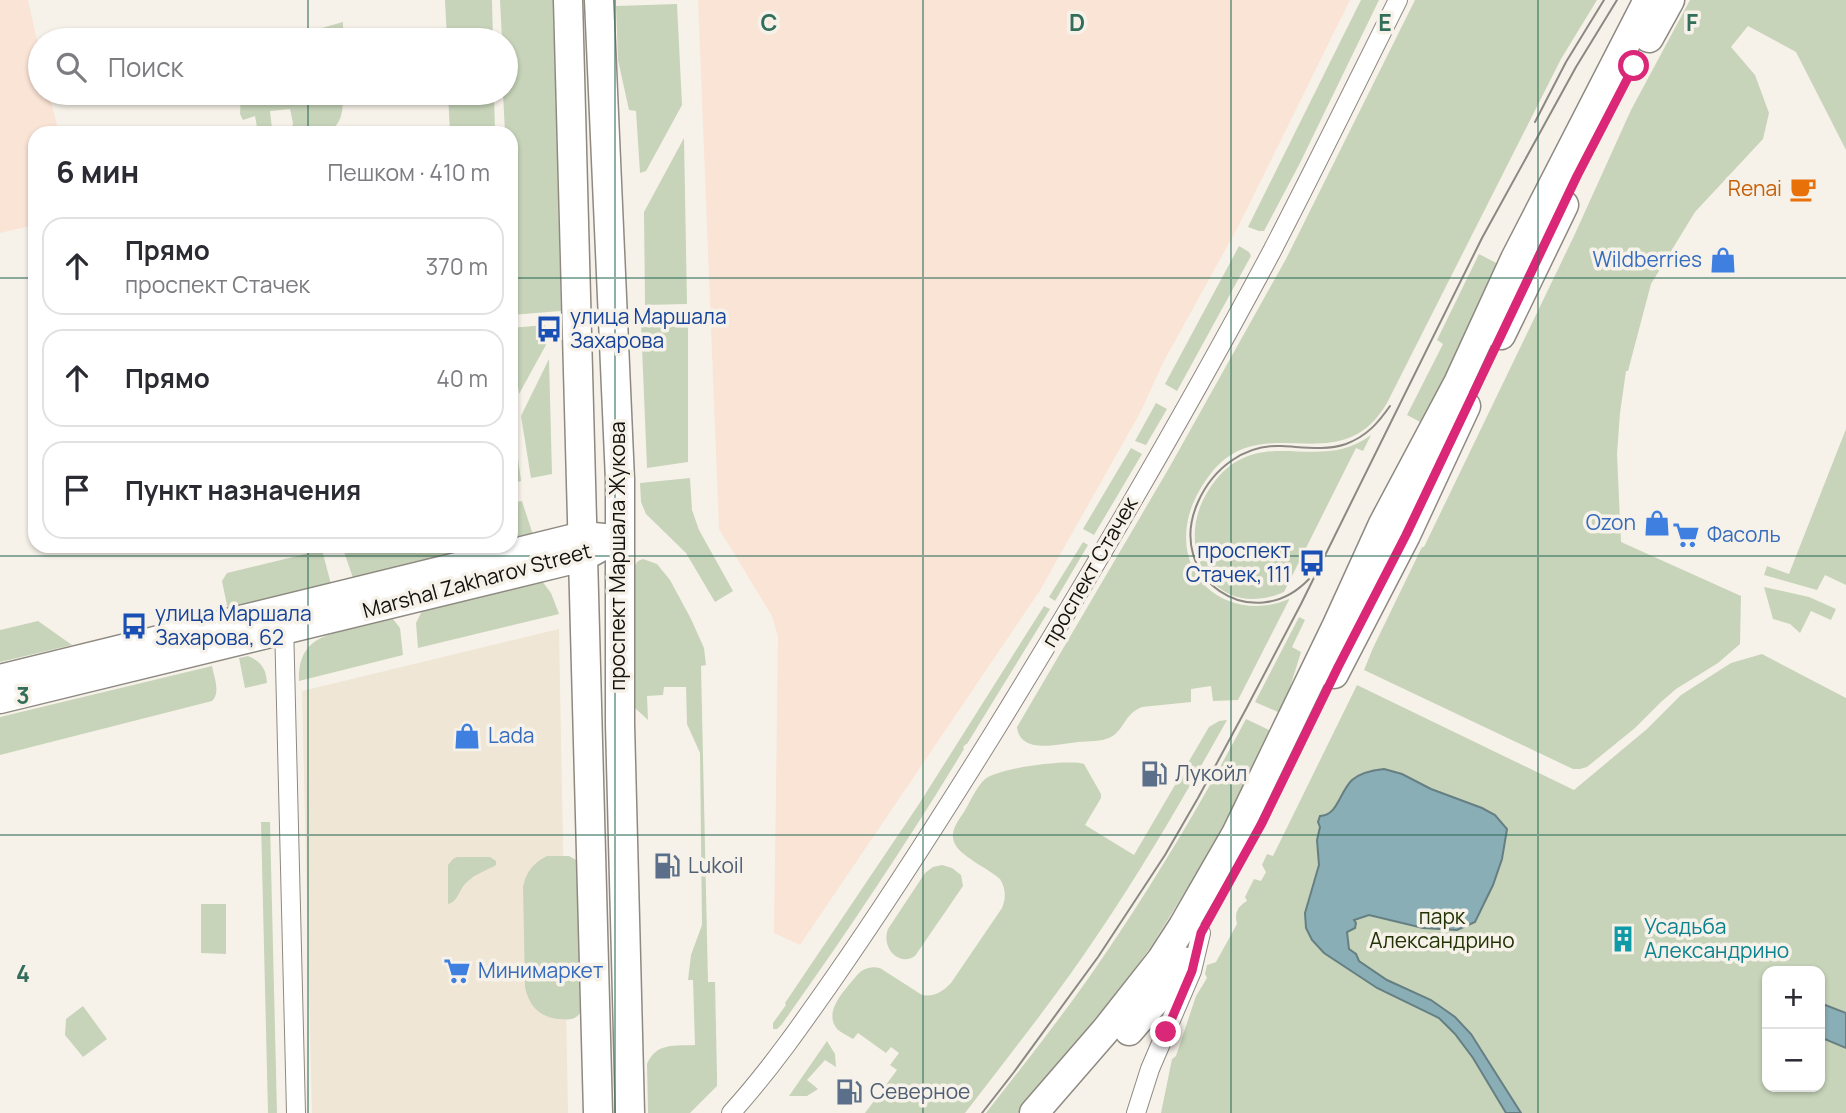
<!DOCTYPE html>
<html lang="ru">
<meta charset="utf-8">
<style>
:root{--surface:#fff;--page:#f7f7f7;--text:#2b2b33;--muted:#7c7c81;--line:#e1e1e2}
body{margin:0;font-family:Manrope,sans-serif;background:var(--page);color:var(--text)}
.controls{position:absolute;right:21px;bottom:21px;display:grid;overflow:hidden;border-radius:14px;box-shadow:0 2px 5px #0004}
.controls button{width:63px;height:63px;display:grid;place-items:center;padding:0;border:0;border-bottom:2px solid var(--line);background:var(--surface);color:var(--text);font:35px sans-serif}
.stop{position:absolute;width:21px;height:21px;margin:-16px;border:5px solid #db2777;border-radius:50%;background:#fff}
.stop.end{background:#db2777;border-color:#fff;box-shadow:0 2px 7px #0008}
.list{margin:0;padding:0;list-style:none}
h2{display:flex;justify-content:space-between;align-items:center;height:91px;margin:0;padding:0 28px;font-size:30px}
h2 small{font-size:23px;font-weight:400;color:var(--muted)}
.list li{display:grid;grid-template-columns:46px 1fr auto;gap:21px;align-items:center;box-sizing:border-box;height:98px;margin:0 14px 14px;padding:0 14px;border:2px solid var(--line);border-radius:21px}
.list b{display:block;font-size:26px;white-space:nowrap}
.list p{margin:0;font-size:23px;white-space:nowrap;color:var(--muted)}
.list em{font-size:23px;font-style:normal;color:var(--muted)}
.icon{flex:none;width:38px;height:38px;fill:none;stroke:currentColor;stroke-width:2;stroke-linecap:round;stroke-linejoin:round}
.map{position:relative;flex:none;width:1846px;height:1113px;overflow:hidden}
.search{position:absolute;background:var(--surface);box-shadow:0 2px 5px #0004;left:28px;top:28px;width:490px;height:77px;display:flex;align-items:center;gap:18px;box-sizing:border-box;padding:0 24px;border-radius:38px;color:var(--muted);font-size:26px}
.panel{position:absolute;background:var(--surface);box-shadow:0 2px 5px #0004;left:28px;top:126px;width:490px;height:427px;border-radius:21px}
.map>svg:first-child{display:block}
.built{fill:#efe6d5}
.education{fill:#fae4d6}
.green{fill:#c7d4b9;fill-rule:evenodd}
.water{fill:#89aeb5;stroke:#667f83;stroke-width:2}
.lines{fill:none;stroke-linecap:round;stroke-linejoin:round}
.street-casing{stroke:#8e8981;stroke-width:20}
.secondary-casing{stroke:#8e8981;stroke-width:29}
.primary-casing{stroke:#8e8981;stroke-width:31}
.street{stroke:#fff;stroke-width:18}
.secondary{stroke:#fff;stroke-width:26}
.primary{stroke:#fff;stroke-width:28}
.tram{stroke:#8c8983;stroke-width:2}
.route{stroke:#db2777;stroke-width:9}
.grid{fill:none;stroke:#326e5a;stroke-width:2;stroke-opacity:0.55}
.labels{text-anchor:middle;stroke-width:7;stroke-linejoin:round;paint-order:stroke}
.food-label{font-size:21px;fill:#c56008;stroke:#f7f2e9;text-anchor:end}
.shop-label{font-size:21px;fill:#366cbe;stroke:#f7f2e9;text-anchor:start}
.transit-label{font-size:21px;fill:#164399;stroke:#f7f2e9;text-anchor:start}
.street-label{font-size:21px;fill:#13110e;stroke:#f7f2e9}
.service-label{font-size:21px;fill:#4e5e75;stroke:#f7f2e9;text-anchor:start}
.park-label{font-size:21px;fill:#223305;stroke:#f7f2e9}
.culture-label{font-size:21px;fill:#0d838f;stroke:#f7f2e9;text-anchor:start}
.grid-label{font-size:23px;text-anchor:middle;font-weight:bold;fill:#326e5a;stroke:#f7f2e9;stroke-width:7;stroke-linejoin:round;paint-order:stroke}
</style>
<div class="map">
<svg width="1846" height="1113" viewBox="0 0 1846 1113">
<rect width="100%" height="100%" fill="#f7f2e9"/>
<polygon class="built" points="559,629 568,1113 312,1113 302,691"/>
<g class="education">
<polygon points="0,0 28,0 40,54 40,93 49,93 59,133 35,133 35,225 0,233"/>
<polygon points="698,0 1350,0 1239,225 1164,361 1140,413 1039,592 800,945 774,933 778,637 772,616 719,529"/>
</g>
<g class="green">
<polygon points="445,0 492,0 493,40 447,40"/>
<polygon points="500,0 553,0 561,311 511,315 511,133 505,133 503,93 506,93 506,40 502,40"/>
<polygon points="1361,0 1379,0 1300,163 1264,231 1259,231 1248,227"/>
<path d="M1415 0H1597L1561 59 1387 403C1340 483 1265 408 1212 472 1200 487 1190 505 1187 525 1178 585 1235 622 1289 599V600L1238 700 1213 701 1211 686 1191 689V702L1142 707C1124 714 1125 729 1111 737 1102 742 1088 741 1078 742 1059 744 1020 755 1017 727L1169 468 1286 259Z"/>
<polygon points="1690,0 1846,0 1846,150 1796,52 1748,26 1731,47 1755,75 1769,113 1763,139 1695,212 1651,284 1628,371 1626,371 1620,413 1617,454 1621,542 1741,596 1740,644 1718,663 1676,689 1661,702 1635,728 1587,767 1580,769 1573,769 1364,670 1373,648 1422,547 1424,547 1574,236 1631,110"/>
<polygon points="677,4 682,105 646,171 640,173 636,111 629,110 618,60 616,6"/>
<polygon points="343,22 343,40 291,40 304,33"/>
<path d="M241 93H343C344 136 328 133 291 133L293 123 290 109 270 111 272 129 268 133H258L255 116 243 120 240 114Z"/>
<polygon points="448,93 494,93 495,133 450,133"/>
<polygon points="684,138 687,304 645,305 644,212"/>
<polygon points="1239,246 1249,252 1251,256 1177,391 1165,384"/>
<polygon points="1479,254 1502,266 1422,423 1407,415 1443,344 1437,340"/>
<polygon points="688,322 688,462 647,468 641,323"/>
<polygon points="545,325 547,343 519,394 511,328"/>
<polygon points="549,359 552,474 531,478 521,416"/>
<polygon points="1156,403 1167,409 1146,445 1135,441"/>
<polygon points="514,428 521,481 511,484 511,435"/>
<polygon points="1846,429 1846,585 1825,575 1817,590 1764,575 1767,566 1789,574"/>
<path d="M1371 435 1363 451 1356 448 1284 592C1216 622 1171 550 1208 491 1255 417 1316 477 1371 435Z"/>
<polygon points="1131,448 1142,454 1094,535 1083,529"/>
<polygon points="690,478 692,510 699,530 733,591 715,602 686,553 646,514 641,502 640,483"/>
<polygon points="522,501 533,535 511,540 511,503"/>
<polygon points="1083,542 1088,545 1055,601 1049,597"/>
<polygon points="342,546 487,546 353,578"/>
<polygon points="322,550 331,584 228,610 222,581 227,573"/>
<path d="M643 559 657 564 670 580 691 619 704 648 706 665 701 666 708 982H715L717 1075V1086L690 1113H648L647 1064C656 1042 676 1046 695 1045L693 980H688L691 955 702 925 700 753 687 724 686 687H664L663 695 647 696 648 720 635 708 633 568 638 561Z"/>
<polygon points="542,581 551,593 559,614 418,648 416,623 422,611"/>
<polygon points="1764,587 1809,597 1836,609 1831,620 1811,611 1800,633 1790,624 1773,619"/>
<path d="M1044 606 1050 609 967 744H966L963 747 964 749C907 843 846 934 782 1024L777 1029H773V1023L786 1005 785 1003 919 804Z"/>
<polygon points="1299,617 1305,620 1292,647 1301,652 1283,710 1278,712 1255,702"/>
<path d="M393 619 400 628 403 655 299 681C298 644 318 636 350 629 364 625 378 622 393 619Z"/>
<polygon points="38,621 72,645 0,662 0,630"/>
<path d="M1762 654 1846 698V1113H1161L1172 1059 1176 1056 1196 996 1207 978 1205 974 1207 965 1216 962 1237 924C1234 913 1238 906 1247 901L1245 897 1254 879 1261 881 1266 872 1262 865 1267 854 1273 856 1357 685 1574 790 1647 729 1681 695 1731 663ZM1767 971H1820V1087H1767Z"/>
<path d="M248 656C262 662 266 669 267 683L245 688 239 658Z"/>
<path d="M212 666C214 677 221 693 212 701L0 755V717Z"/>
<path d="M1246 719 1269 730 1272 735 1227 824 1152 945 1107 1009 1082 1040 1018 1113H986C1025 1063 1065 1013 1101 960 1154 883 1202 802 1246 719Z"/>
<path d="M1227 720C1186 793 1145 865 1098 934 1057 996 1010 1054 965 1113H865L897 1070 890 1065 899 1053 891 1047 886 1053 858 1033 853 1039C848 1036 842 1033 838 1030 821 1012 847 988 858 974 864 968 871 966 880 968L922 995C935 997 942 992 951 983L1002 908C1006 898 1006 889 1000 879 988 868 959 856 954 842 950 831 958 821 964 812 970 802 976 788 984 780 996 768 1068 759 1084 764L1101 794V798L1085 825 1134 855 1209 727 1219 721Z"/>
<polygon points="261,822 270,822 277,1113 268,1113"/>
<path d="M547 856H569L576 860 577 864 580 1013C575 1020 569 1020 560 1019 540 1018 529 1006 525 987L523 887C526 872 533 863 547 856Z"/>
<path d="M457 857H490L496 861V865C486 871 474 874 466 883 458 891 458 902 448 904V865L453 859Z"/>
<path d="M942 865 952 868 961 875 963 886 915 956C898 967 881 947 888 929L925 873 933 867Z"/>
<polygon points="201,904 226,904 226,954 201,953"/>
<polygon points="83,1006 107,1039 83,1057 65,1035 66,1019"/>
<polygon points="827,1041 835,1054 836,1067 825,1060 807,1080 818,1089 807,1096 789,1096"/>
</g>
<g class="water">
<path d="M1384 769 1402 774 1431 789 1482 808 1495 815 1507 829 1502 859 1493 885 1475 922 1457 930 1423 928 1369 915 1354 920 1356 923 1355 928 1347 932 1349 949 1356 954 1359 961 1387 980 1431 1000 1455 1017 1471 1034 1521 1113H1506L1473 1058 1455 1034 1439 1018 1377 988 1324 953 1312 940 1306 928 1305 913 1319 865 1317 840 1320 827 1318 822 1320 816C1338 815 1339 793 1352 780 1360 773 1374 770 1384 769Z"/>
<polygon points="1820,1003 1846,1013 1846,1048 1820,1037"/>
</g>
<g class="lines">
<g class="street-casing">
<g id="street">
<polyline points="284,623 296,1113"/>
<path d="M731 1113C769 1071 802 1024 834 978 889 899 940 819 991 737 1089 578 1184 416 1272 251 1315 168 1356 84 1398 0"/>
<polyline points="1136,1113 1150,1069 1192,971 1201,933"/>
</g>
</g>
<g class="secondary-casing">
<g id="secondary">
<polyline points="0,678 583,535 604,537"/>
<polyline points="0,700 583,558 619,538"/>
</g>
</g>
<g class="primary-casing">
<g id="primary">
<polyline points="568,0 598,1113"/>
<polyline points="599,0 620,480 620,724 630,1113"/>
<polyline points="1649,38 1670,0"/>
<polyline points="1501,335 1564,205"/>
<polyline points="1334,674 1406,535 1466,406"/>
<polyline points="1129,1031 1155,1001 1183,961"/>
<polyline points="1034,1113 1105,1031 1161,960 1183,926 1236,834 1337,625 1383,524 1458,383 1515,259 1648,0"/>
</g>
</g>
<use href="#street" class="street"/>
<use href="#secondary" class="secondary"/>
<use href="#primary" class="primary"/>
<g class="tram">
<polyline points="1535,122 1566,62 1604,0"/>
<path d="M1309 579C1253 638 1164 578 1198 502 1213 468 1245 444 1282 446 1303 447 1326 451 1346 444 1367 436 1378 423 1390 406"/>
<polyline points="982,1113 1014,1072 1098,957 1165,855 1198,798 1246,709 1301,604 1482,238 1576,67 1617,0"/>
</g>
</g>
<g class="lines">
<polyline class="route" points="1166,1032 1192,971 1201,933 1262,823 1338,667 1406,535 1577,176 1634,66"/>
</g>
<path class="grid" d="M308 0V40M615 0V1113M923 0V1113M1231 0V1113M1538 0V1113M308 93V133M0 278H35M511 278H1846M308 546V1113M0 556H1846M0 835H1846"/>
<defs>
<g id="cafe-bare" transform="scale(2.1)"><path d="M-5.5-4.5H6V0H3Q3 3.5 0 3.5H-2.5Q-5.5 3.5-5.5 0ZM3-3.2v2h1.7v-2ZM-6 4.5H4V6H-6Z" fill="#e8710a" stroke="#f7f2e9" stroke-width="2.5" paint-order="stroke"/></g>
<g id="shop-bare" transform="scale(2.1)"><path d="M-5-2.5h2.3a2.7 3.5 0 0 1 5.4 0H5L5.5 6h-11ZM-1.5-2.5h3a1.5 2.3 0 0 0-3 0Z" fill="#3f7fe0" stroke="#f7f2e9" stroke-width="2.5" paint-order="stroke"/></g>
<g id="bus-bare" transform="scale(2.1)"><path d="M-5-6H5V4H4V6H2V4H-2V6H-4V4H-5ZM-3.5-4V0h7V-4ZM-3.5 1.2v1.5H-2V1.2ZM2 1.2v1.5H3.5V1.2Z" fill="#1a4fb4" stroke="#f7f2e9" stroke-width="2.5" paint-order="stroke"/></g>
<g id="supermarket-bare" transform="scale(2.1)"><path d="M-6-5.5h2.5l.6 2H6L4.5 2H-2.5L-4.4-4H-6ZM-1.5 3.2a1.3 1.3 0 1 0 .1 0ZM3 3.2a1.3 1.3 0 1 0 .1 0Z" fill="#3f7fe0" stroke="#f7f2e9" stroke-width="2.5" paint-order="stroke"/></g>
<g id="fuel-bare" transform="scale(2.1)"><path d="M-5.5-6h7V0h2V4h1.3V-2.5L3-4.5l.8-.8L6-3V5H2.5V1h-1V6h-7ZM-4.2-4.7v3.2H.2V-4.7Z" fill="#5c6f8a" stroke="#f7f2e9" stroke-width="2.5" paint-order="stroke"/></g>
<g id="building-bare" transform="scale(2.1)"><path d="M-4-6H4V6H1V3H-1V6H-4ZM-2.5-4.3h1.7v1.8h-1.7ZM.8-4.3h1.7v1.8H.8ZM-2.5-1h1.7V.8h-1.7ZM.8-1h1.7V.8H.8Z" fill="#0f9aa8" stroke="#f7f2e9" stroke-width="2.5" paint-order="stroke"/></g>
</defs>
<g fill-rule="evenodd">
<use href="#cafe-bare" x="1803" y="189"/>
<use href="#shop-bare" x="1723" y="260"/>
<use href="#bus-bare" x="549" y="329"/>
<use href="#shop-bare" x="1657" y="523"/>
<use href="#supermarket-bare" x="1686" y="535"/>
<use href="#bus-bare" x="1312" y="563"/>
<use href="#bus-bare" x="134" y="626"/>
<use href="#shop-bare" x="467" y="736"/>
<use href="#fuel-bare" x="1154" y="774"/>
<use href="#fuel-bare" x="667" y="866"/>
<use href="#building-bare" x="1623" y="939"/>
<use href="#supermarket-bare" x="457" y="971"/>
<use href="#fuel-bare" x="849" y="1092"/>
</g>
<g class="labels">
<g class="food-label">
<text x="1782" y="196">Renai</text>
</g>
<g class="shop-label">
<text x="1702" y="267" text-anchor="end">Wildberries</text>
<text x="1636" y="530" text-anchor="end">Ozon</text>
<text x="1707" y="542">Фасоль</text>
<text x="488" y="743">Lada</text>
<text x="478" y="978">Минимаркет</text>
</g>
<g class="transit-label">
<text x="570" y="324">улица Маршала<tspan x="570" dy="24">Захарова</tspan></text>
<text x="1291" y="558" text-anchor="end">проспект<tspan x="1291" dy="24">Стачек, 111</tspan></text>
<text x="155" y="621">улица Маршала<tspan x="155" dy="24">Захарова, 62</tspan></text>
</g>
<g class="street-label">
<text transform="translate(618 556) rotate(-90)" y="7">проспект Маршала Жукова</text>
<text transform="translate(1090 572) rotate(-60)" y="7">проспект Стачек</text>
<text transform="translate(477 581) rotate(-15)" y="7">Marshal Zakharov Street</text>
</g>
<g class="service-label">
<text x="1175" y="781">Лукойл</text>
<text x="688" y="873">Lukoil</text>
<text x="870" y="1099">Северное</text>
</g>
<g class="park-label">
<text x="1442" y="924">парк<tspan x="1442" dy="24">Александрино</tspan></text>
</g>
<g class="culture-label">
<text x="1644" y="934">Усадьба<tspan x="1644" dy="24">Александрино</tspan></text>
</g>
</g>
<g class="grid-label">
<text x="769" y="31">C</text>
<text x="1077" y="31">D</text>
<text x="1385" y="31">E</text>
<text x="1692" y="31">F</text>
<text x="23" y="704">3</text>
<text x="23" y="982">4</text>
</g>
</svg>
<div class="controls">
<button>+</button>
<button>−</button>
</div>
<div class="stop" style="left:1634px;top:66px"></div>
<div class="stop end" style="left:1166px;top:1032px"></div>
<div class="search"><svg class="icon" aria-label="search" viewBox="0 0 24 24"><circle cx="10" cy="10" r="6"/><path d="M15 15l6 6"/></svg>Поиск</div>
<section class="panel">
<h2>6 мин<small>Пешком · 410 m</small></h2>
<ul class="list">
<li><svg class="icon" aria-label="ahead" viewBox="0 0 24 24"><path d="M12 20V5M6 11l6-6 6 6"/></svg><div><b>Прямо</b><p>проспект Стачек</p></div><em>370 m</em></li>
<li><svg class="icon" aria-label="ahead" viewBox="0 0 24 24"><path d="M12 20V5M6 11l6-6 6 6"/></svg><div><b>Прямо</b></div><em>40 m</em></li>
<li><svg class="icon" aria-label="arrive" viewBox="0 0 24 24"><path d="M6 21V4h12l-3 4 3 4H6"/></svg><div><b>Пункт назначения</b></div></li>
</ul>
</section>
</div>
